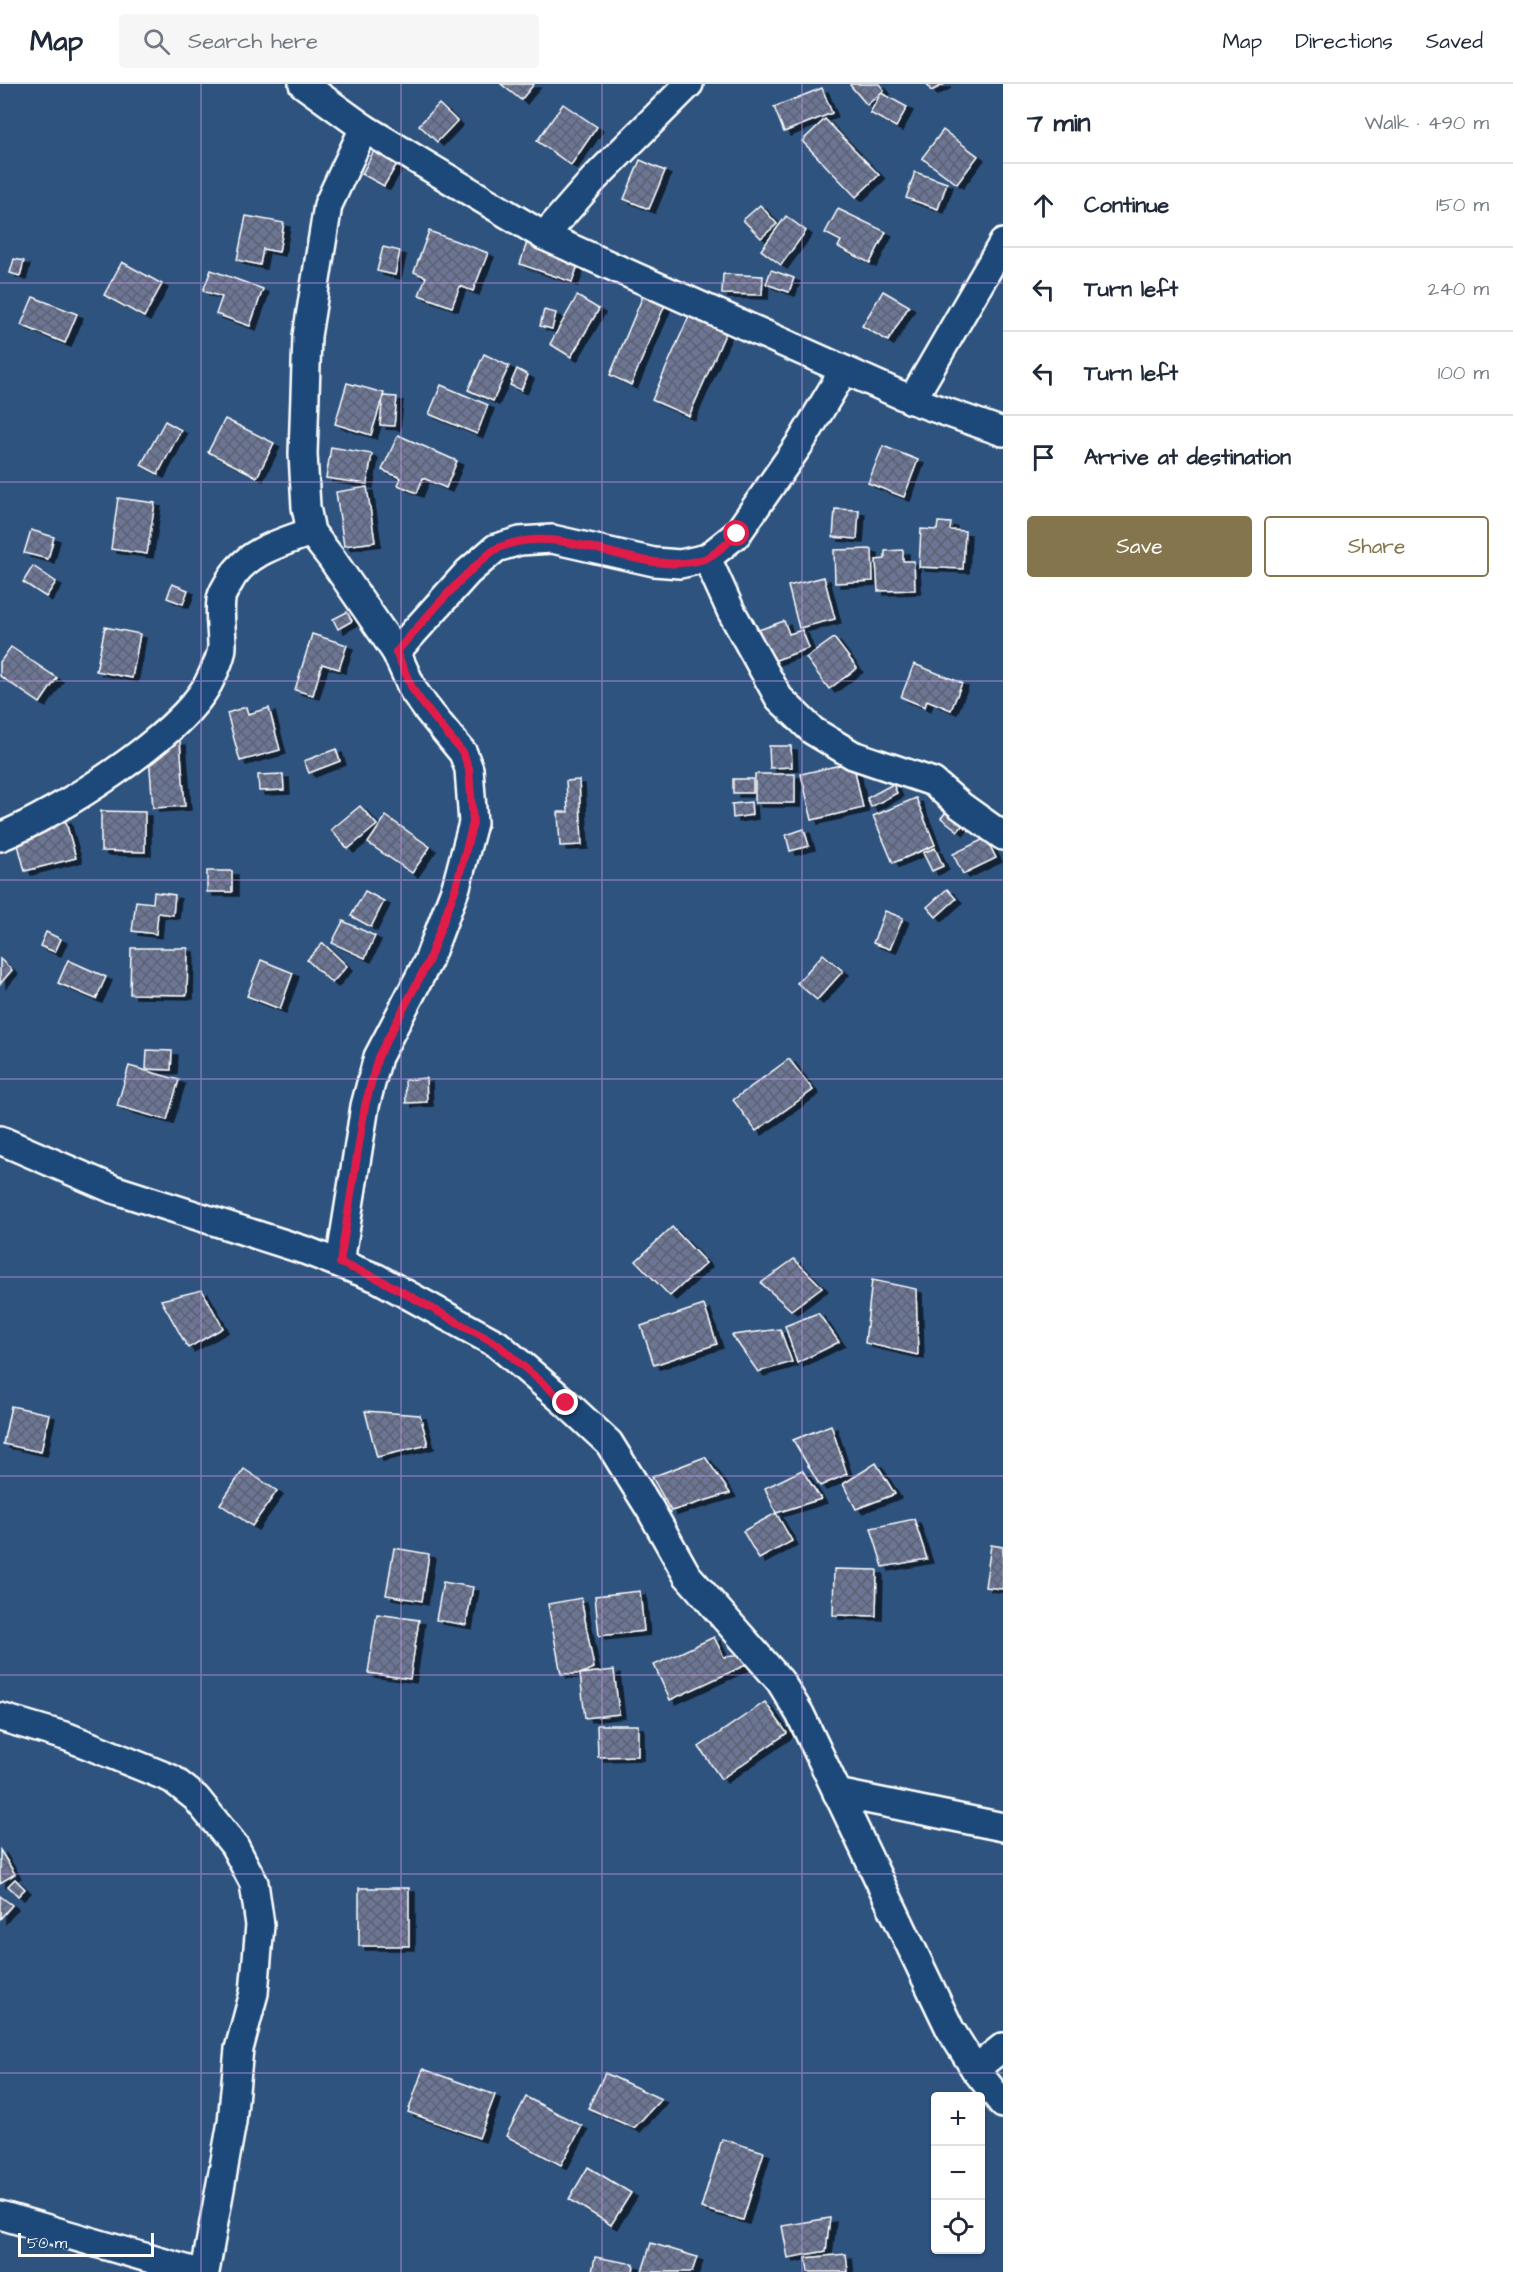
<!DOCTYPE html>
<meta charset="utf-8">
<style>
:root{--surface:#fff;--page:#f6f6f7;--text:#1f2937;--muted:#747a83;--line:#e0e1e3;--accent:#84754c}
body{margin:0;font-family:"Architects Daughter",sans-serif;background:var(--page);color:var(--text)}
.controls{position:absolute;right:18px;bottom:18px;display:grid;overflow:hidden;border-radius:6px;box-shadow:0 2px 4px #0004}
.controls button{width:54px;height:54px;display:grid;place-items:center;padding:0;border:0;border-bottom:2px solid var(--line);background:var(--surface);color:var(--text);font:30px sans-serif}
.scale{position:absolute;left:18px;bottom:15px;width:136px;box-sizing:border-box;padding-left:6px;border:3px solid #fff;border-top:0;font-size:16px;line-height:21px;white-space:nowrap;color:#fff;-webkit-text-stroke:4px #1f4a7a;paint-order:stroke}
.stop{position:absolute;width:18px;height:18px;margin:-14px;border:4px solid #e11d48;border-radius:50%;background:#fff}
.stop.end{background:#e11d48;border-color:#fff;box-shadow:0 2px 6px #0008}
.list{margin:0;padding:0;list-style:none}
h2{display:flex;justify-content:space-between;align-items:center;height:78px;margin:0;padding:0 24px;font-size:26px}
h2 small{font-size:20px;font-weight:400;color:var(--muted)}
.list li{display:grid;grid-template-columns:39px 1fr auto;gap:18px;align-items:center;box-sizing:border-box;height:84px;padding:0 24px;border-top:2px solid var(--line)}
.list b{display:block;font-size:22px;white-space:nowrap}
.list em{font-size:20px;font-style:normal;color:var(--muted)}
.actions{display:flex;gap:12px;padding:18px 24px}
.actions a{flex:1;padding:14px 0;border:2px solid var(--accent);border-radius:6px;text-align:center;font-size:21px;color:var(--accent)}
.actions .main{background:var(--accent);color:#fff}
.icon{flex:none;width:33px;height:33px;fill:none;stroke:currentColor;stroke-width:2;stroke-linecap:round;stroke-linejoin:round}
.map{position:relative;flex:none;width:1003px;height:2188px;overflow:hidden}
header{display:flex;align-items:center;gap:36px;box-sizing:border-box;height:84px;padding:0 30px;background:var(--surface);border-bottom:2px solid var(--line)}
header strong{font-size:28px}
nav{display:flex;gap:33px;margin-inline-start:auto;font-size:21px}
.search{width:420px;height:54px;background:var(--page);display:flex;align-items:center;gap:15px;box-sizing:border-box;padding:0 21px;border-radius:6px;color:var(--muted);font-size:22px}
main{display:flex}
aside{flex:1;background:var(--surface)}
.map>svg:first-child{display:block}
.building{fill:url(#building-cross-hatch);stroke:#fff;stroke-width:1.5;filter:url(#shadow)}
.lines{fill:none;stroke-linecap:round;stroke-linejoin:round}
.minor-casing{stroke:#fff;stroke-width:32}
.minor{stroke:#1f4a7a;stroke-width:27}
.route{stroke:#e11d48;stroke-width:8}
.grid{fill:none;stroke:#bd96df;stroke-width:1.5;stroke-opacity:0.55}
</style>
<header>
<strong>Map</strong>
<div class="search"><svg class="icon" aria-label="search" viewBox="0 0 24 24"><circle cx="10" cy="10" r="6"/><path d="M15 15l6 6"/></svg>Search here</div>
<nav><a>Map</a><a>Directions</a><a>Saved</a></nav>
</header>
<main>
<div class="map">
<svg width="1003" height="2188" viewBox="0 0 1003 2188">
<defs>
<pattern id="building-cross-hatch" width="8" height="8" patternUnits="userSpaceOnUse" patternTransform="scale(1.5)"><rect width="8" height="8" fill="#6c7694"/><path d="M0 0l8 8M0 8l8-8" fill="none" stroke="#5c6170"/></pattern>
<filter id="shadow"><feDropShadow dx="6" dy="4" stdDeviation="0" flood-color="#0009"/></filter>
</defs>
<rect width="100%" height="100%" fill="#2e537f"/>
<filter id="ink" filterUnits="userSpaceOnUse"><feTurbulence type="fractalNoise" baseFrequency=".0167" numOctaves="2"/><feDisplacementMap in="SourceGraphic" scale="12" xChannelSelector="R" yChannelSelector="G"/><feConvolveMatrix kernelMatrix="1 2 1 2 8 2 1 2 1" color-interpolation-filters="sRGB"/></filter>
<g filter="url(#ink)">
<g class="building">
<polygon points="501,0 534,0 521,16"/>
<polygon points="851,0 879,0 884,6 867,21 850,1"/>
<polygon points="927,0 945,0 931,7"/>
<polygon points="822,4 832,29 784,48 774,23"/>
<polygon points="881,9 907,23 896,43 870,29"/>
<polygon points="439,20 457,37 437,58 419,41"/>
<polygon points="563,20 597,43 571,81 537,57"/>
<polygon points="825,35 879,91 856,113 802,57"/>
<polygon points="943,46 978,72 957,100 922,74"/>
<polygon points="375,65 398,78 384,102 362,90"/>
<polygon points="640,76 665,87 649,125 624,115"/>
<polygon points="915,88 947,99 938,125 906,114"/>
<polygon points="760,121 777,140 761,154 743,136"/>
<polygon points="838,125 886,148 870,179 838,163 841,157 825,149"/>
<polygon points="246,132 284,139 279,168 263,165 260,181 237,176"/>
<polygon points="786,132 806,147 781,181 761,166"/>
<polygon points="429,147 488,169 473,207 460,202 452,223 419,211 426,193 414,188"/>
<polygon points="528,155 581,173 572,198 520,180"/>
<polygon points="383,163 400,167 395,191 377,187"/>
<polygon points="14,175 24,177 20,192 10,189"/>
<polygon points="122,178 162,200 144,233 104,211"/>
<polygon points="211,186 263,205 250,242 216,230 222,213 203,207"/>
<polygon points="771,186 794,194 789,208 766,200"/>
<polygon points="723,190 763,192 762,211 722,210"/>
<polygon points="645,207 667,216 631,301 610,291"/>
<polygon points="883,207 909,222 888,257 862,242"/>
<polygon points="577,212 599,225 571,273 550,260"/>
<polygon points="33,213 77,230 65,259 21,241"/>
<polygon points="544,226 556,229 552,245 540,242"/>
<polygon points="689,232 726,248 689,332 652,316"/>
<polygon points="484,270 509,282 493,317 468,306"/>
<polygon points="517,285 528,291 521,306 510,301"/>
<polygon points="347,299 384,309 371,351 335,340"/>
<polygon points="441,301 488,321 477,350 429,330"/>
<polygon points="383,312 397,313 394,342 380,341"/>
<polygon points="225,335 274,359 257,393 208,368"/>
<polygon points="165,337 181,346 158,390 141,381"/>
<polygon points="398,351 457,377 446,404 423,394 417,409 398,401 401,394 382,386"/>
<polygon points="883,362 918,376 904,413 868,399"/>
<polygon points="331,363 372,370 367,400 326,394"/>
<polygon points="367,403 375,458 344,462 336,408"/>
<polygon points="118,414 155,419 147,470 111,465"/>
<polygon points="835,425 859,426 857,455 833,453"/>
<polygon points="938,438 951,439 950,446 965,447 963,485 919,483 921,445 937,446"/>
<polygon points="31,446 54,453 48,475 24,469"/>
<polygon points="872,465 873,497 835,499 834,466"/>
<polygon points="903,466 903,477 914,477 915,506 878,507 876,476 885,475 885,467"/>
<polygon points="33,482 56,498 46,513 23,498"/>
<polygon points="824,493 835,535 799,544 788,502"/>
<polygon points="172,500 188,506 183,520 167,514"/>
<polygon points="347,528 352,537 338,545 333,535"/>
<polygon points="784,537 789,550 802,546 809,564 765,580 753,548"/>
<polygon points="105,543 140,550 132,594 96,587"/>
<polygon points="312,550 347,561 339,585 322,580 313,611 295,606"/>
<polygon points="834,554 857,584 829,605 806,574"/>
<polygon points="11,563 57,594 40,619 0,592 0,578"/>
<polygon points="914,580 962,599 951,626 927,616 925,623 901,613"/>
<polygon points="246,623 248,630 269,624 280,666 240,677 227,629"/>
<polygon points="180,657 185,722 153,724 148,659"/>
<polygon points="769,662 791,662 792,683 770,684"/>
<polygon points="336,665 340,677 309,689 304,677"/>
<polygon points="853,678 863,724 812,736 801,690"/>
<polygon points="283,690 284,706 259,707 258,691"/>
<rect x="755" y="690" width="40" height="29"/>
<rect x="733" y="695" width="20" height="14"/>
<polygon points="579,696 582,761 560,762 558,728 568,728 566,697"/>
<polygon points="893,700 897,709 871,723 867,714"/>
<polygon points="916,714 935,761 893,779 873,732"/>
<polygon points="751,718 752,731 733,734 732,720"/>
<polygon points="952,721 968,734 958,747 941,734"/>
<polygon points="360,722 377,741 348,765 331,746"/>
<polygon points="101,727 145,728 145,768 101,767"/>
<polygon points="386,732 430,763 412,789 368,759"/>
<polygon points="65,735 76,774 25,787 16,753 31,745"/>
<polygon points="804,745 809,762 790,767 786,751"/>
<polygon points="986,754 996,774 963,790 953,770"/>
<polygon points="935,764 943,782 932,787 923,769"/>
<rect x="207" y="787" width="25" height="21"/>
<polygon points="947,805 956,815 936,833 927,823"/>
<polygon points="365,807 384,817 371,843 351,832"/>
<polygon points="154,808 175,811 173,831 158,829 156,850 132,847 136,817 153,819"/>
<polygon points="885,827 903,834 890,865 873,859"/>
<polygon points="343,837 375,852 365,874 332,859"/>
<polygon points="46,848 61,855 55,868 40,862"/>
<polygon points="323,859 347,882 332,899 307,876"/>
<polygon points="131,864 188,864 187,911 130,910"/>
<polygon points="823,870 843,887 817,916 797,899"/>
<polygon points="0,875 12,886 0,900"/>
<polygon points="68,876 106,893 96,915 58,899"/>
<polygon points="261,876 293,889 280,925 247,912"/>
<polygon points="147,966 172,967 171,986 146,985"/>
<polygon points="789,975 813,1006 756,1047 733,1016"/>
<polygon points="129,982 179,996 167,1036 117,1022"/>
<polygon points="426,994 427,1018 406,1019 405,996"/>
<polygon points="672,1143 706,1179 670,1212 636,1177"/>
<polygon points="794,1175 822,1203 791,1226 761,1199"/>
<polygon points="872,1196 916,1205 918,1271 865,1259"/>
<polygon points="202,1206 223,1244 188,1264 161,1216"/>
<polygon points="704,1221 717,1260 654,1281 641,1242"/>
<polygon points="818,1229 839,1258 797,1279 785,1242"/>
<polygon points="780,1245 792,1278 758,1288 732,1251"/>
<polygon points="11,1322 49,1330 41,1368 3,1360"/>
<polygon points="365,1327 420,1331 428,1361 377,1373"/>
<polygon points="831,1341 847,1390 820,1402 793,1356"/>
<polygon points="705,1373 730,1409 671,1427 652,1393"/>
<polygon points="876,1379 895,1410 856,1425 843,1400"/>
<polygon points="244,1385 277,1407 252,1442 220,1420"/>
<polygon points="802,1386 821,1415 776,1429 765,1404"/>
<polygon points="776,1429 792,1457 759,1475 743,1447"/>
<polygon points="914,1435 927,1475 883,1483 871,1444"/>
<polygon points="991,1461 1003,1463 1003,1505 985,1503"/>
<polygon points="394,1464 429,1470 422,1517 386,1511"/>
<polygon points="834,1485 877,1486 876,1532 833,1531"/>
<polygon points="443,1498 473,1503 466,1541 436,1536"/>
<polygon points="640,1507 644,1547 599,1552 595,1512"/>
<polygon points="581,1514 594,1584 580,1590 561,1590 548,1520"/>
<polygon points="377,1530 419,1536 410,1595 368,1589"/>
<polygon points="714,1553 724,1573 744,1571 748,1580 670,1616 654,1581"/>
<polygon points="614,1586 619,1630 585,1634 580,1590"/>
<polygon points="765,1618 787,1649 721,1695 699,1663"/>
<polygon points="597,1641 638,1641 638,1672 598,1673"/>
<polygon points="0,1766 15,1790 0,1799"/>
<polygon points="15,1795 25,1805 18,1812 8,1802"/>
<rect x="359" y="1804" width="50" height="58"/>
<polygon points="0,1812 12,1821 0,1835"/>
<polygon points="423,1985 495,2011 479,2054 408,2028"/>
<polygon points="605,1989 661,2015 634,2044 588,2024"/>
<polygon points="526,2013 582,2042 561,2081 506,2052"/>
<polygon points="722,2055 764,2068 743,2136 701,2124"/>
<polygon points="588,2083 631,2109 611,2141 569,2115"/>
<polygon points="830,2134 826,2167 788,2174 782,2142"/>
<polygon points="651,2159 697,2173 692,2188 642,2188"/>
<polygon points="846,2170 848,2188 808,2188 806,2174"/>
<polygon points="595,2173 634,2180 633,2188 592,2188"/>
</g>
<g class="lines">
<g class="minor-casing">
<g id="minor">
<polyline points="303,0 364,44 544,152 912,316 1003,348"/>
<polyline points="544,152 594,95 689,0"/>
<polyline points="912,316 1003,159"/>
<polyline points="707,474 731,527 779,614 813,647 853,671 933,698 961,722 1003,752"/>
<polyline points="396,568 468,488 496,464 520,457 552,455 654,478 680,480 707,474 737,450 801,358 844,286"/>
<path d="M0 753C57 730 178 654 208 600 213 590 222 573 222 562 222 547 219 531 221 516 221 511 225 505 228 500 244 468 280 459 311 448"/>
<polyline points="0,1056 113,1105 307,1167 377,1194 497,1260 566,1319 609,1359 650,1425 687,1491 780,1597 800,1630 950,1945 975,1985 1003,2020"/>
<polyline points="340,1179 365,1022 378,973 428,877 456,803 473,739 469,685 463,669 426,624 413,606 396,568 332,475 311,448 306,423 303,370 307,252 328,121 364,44"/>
<polyline points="0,1633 68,1653 172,1695 196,1714 234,1761 254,1799 260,1841 254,1909 239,1965 232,2038 205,2188"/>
<polyline points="837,1709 1003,1743"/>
<polyline points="975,1985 1003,1963"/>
<polyline points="0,2131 196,2188"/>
</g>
</g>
<use href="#minor" class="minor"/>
</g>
</g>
<g class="lines" filter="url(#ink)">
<path class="route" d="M566 1319 497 1260 377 1194 340 1179 365 1022 378 973 428 878 456 803 473 739 469 685 463 669 426 624 413 606 396 568C423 538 449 505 480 478 486 473 491 467 498 464 566 434 638 496 704 475 716 471 728 458 737 450"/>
</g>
<path class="grid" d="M201 0V2188M401 0V2188M602 0V2188M802 0V2188M0 199H1003M0 398H1003M0 597H1003M0 796H1003M0 995H1003M0 1193H1003M0 1392H1003M0 1591H1003M0 1790H1003M0 1989H1003"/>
</svg>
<div class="controls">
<button>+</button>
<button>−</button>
<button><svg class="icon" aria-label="locate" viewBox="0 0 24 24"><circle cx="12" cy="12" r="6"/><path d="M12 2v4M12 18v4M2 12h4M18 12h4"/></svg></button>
</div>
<div class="scale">50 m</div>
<div class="stop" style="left:737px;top:450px"></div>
<div class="stop end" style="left:566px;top:1319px"></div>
</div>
<aside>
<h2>7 min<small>Walk · 490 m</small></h2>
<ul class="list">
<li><svg class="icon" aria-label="ahead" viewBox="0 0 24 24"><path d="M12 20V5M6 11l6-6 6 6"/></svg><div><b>Continue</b></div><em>150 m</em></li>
<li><svg class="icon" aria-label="left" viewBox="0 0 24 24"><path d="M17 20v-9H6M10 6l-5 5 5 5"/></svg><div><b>Turn left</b></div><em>240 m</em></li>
<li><svg class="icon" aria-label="left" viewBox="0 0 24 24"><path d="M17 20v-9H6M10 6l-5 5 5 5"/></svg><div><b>Turn left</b></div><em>100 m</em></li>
<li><svg class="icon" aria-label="arrive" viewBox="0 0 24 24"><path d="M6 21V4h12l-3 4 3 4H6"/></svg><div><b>Arrive at destination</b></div></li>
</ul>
<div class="actions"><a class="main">Save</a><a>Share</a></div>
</aside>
</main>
